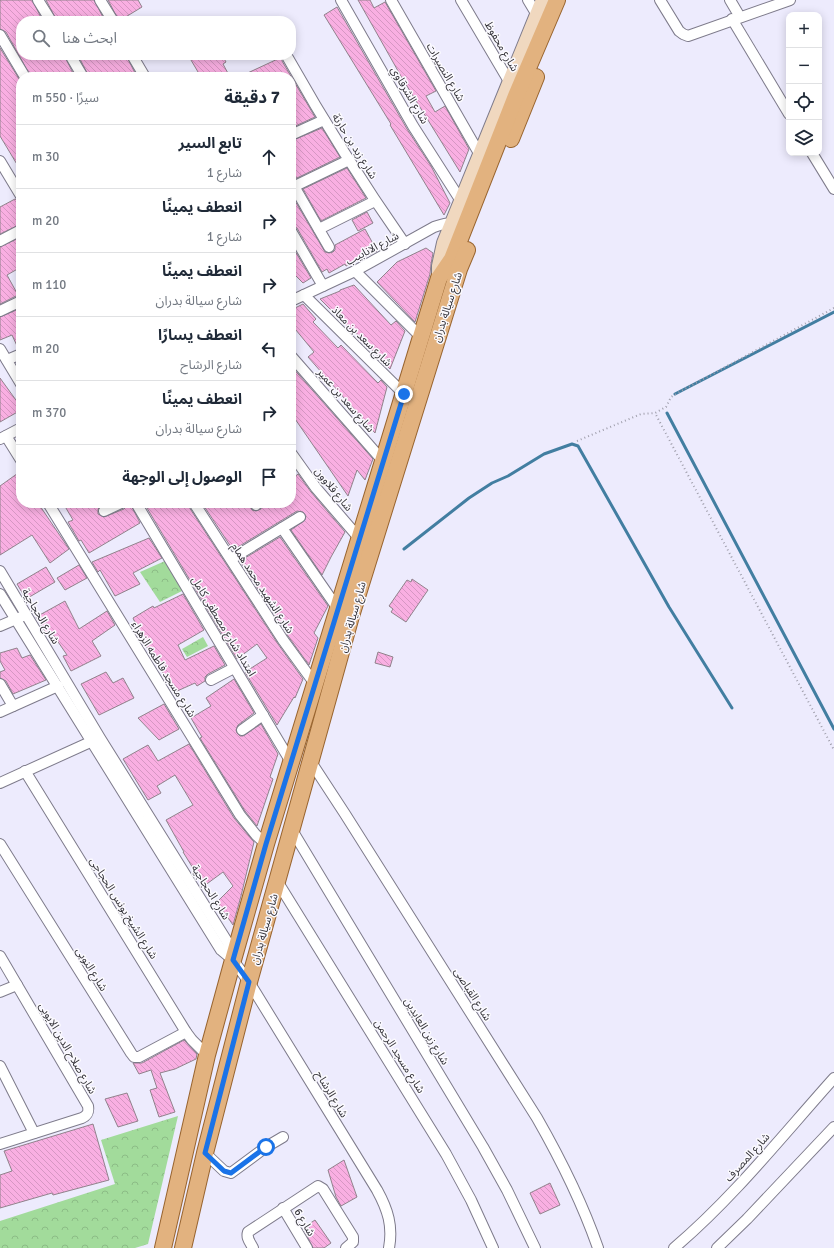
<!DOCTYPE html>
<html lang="ar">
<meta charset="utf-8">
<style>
:root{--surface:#fff;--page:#f6f6f7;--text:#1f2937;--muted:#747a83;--line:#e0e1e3}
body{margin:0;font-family:Signika,"Noto Sans Arabic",sans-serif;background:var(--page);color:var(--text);direction:rtl}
.controls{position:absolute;right:12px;top:12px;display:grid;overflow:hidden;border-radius:8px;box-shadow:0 2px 10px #0003}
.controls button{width:36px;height:36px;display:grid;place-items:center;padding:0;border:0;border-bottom:1px solid var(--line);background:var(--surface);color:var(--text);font:20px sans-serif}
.stop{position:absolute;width:12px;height:12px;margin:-9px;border:3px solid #1a73e8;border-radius:50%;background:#fff}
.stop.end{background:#1a73e8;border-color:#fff;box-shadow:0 1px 4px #0008}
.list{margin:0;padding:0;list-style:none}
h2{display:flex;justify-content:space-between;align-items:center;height:52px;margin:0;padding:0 16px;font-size:17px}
h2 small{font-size:13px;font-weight:400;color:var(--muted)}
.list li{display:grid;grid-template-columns:26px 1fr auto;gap:12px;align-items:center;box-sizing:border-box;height:64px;padding:0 16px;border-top:1px solid var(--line)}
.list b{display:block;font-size:15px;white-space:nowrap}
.list p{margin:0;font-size:13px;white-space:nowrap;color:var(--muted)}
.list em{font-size:13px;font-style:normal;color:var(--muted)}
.icon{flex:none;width:22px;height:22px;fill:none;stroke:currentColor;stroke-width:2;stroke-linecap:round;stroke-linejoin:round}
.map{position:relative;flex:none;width:834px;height:1248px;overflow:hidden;direction:ltr}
.search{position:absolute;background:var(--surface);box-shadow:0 2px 10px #0003;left:16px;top:16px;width:280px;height:44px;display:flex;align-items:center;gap:10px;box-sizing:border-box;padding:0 14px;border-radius:16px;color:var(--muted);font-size:15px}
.panel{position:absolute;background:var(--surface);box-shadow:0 2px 10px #0003;left:16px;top:72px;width:280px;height:436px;border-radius:16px;direction:rtl}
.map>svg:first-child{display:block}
.park{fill:url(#park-crowns)}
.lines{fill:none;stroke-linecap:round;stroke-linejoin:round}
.stream{stroke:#427ea1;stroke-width:3}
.building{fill:url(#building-back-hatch);stroke:#91828c}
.street-casing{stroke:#7e7b8b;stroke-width:12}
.secondary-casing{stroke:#7e7b8b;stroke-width:16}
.primary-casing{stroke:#98642f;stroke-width:18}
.path{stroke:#a09fac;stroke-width:2;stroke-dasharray:1 3;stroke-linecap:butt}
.street{stroke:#fff;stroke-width:10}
.secondary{stroke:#f0d8bf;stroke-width:14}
.primary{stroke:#e2b27f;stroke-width:16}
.route{stroke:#1a73e8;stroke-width:5}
.labels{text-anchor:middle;stroke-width:3;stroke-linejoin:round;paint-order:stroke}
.street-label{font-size:11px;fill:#34333a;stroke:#fbfafe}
</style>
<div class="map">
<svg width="834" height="1248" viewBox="0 0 834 1248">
<defs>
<pattern id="park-crowns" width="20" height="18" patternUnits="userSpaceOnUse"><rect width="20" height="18" fill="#a2db9b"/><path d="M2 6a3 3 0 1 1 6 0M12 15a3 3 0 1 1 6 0" fill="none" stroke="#8cbc86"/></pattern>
<pattern id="building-back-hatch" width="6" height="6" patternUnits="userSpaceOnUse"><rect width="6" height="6" fill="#f9afe2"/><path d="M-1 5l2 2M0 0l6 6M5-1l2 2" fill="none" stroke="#d697c3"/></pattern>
</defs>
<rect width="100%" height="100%" fill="#edebfd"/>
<g class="park">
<polygon points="165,561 184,590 160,602 140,572"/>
<polygon points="203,637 208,646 187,657 182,649"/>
<polygon points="178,1116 148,1244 135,1248 0,1248 0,1221 115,1184 101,1140"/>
</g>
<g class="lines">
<g class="stream">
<polyline points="675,394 834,312"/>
<polyline points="667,413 834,729"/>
<polyline points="404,549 469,498 492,483 508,476 544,454 572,444 578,446 669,607 732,708"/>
</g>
</g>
<g class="building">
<polygon points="0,0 32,0 43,21 21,21 21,55 64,55 75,77 31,77 6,32 0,29"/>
<polygon points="46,0 94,0 105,21 57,21"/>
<polygon points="108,0 138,0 142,7 119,21"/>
<polygon points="358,0 370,0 374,8 385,2 436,91 426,96 435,112 445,106 469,149 460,172 402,78"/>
<polygon points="337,7 407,129 431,166 450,203 444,215 390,125 391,124 324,15"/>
<polygon points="0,48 21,82 21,171 0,136"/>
<polygon points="78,55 126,55 137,77 89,77"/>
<polygon points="188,55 222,55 226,62 223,64 230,77 201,77"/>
<polygon points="282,57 282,61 315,117 291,128 291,77 239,77"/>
<polygon points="322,128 340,157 297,178 291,175 291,141"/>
<polygon points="347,168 366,198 321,221 303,189"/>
<polygon points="291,194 325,252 329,253 333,252 335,250 335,245 365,229 377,251 346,266 345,264 329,273 327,269 322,272 297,228 291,225"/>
<polygon points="15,199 18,201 21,202 21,224 0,234 0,207"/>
<polygon points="367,212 373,223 358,231 352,220"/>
<polygon points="21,237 21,267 7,275 18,295 0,304 0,247"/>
<polygon points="291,244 311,278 303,283 291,271"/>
<polygon points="426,248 433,253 431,264 430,274 415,322 377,282 397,262"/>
<polygon points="354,285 391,325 396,321 405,331 390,369 351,328 350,329 320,299 340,291 340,290"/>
<polygon points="303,304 316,319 313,322 338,348 341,345 378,383 381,380 387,387 375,433 308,357 314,352 291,324 291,310"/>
<polygon points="21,308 21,348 18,348 12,335 0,340 0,317"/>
<polygon points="291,366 373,459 365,480 357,470 348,496 291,413"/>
<polygon points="0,378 21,407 21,410 0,422"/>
<polygon points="21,471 21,503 38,503 69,549 50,563 32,535 0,555 0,486"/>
<polygon points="298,474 311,492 345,532 331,557 322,575 291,530 305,520 306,516 303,512 297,511 233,550 202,503 249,503 252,510 256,511 261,509 262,503 291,503 291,494 295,491 291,480"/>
<polygon points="63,503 106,503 99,507 98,510 98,514 104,517 124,509 127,506 127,503 130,503 140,523 89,553 81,540 79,541 68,522 73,520"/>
<polygon points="144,503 188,503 189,507 278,644 303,679 295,698 294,697 277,725 245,672 267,658 257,644 237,659"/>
<polygon points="280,537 328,606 314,633 318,638 309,665 288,636 240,561"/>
<polygon points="149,538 162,558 133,573 140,584 115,596 100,570 98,572 92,562"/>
<polygon points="79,565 87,578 65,590 57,578"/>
<polygon points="46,567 55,582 26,599 17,584"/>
<polygon points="412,579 428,590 406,622 391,612 393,609 389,606 407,580 411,582"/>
<polygon points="183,594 204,630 178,645 185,660 214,646 225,665 208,674 205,677 205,681 197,686 195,683 175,692 143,641 133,618 153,606 154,608"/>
<polygon points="65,601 79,629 107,611 115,625 92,641 101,656 71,671 63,656 67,655 50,630 46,633 36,617"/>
<polygon points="17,648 22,658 30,655 46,680 13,694 6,681 0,678 0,672 5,670 0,661 0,653"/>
<polygon points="378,652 393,657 390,667 375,663"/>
<polygon points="106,672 113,683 123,678 134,698 99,715 81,684"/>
<polygon points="234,679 254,713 238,725 236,730 237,733 240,736 243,736 261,724 278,754 270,777 273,779 257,826 245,811 200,738 202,737 191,718 211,706 206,698"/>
<polygon points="164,704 179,729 159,740 138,718"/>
<polygon points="189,744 234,818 254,842 241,896 233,925 217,902 233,886 223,872 204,886 183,852 184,852 166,820 193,805 175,775 157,786 161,793 148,800 123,759 148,745 158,761"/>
<polygon points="184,1040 197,1054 196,1059 175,1069 160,1073 175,1112 159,1117 150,1090 157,1088 151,1070 139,1074 133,1063 142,1063"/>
<polygon points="127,1093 138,1121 118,1127 105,1099"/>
<polygon points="93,1124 109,1180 53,1195 52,1193 0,1208 0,1175 12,1171 4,1151"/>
<polygon points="344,1160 357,1197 341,1206 336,1197 328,1170"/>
<polygon points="550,1183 560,1205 540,1214 530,1193"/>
<polygon points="315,1220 331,1243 324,1248 313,1248 303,1228"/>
</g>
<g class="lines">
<g class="street-casing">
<g id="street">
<polyline points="38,0 51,21"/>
<polyline points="100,0 113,21"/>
<polyline points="341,0 413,126 461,201"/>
<polyline points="391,0 480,155"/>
<polyline points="461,0 510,83"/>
<polyline points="528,0 537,15"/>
<polyline points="660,0 679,31 683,34 688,36 790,0"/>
<polyline points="730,0 740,17"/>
<polyline points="732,19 789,114"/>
<polyline points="0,35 25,77"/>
<polyline points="70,55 83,77"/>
<polyline points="132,55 145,77"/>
<path d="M288 58C324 122 363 184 405 244"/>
<polyline points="291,135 324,120"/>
<polyline points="812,153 834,189"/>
<polyline points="0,161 21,196"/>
<polyline points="291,181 329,247"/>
<polyline points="295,186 349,160"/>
<polyline points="319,229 375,201"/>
<polyline points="291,231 323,286"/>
<polyline points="0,241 21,230"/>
<polyline points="355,271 421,337"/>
<polyline points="304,295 404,394"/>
<path d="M291 301 355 271 434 227C443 224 449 222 458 224"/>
<polyline points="0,311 21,301"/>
<polyline points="0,349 21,384"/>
<polyline points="291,356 383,461"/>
<polyline points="7,360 21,354"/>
<polyline points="6,436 21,460"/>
<polyline points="0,439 21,428"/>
<polyline points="291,453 316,488 359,538"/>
<polyline points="48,503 240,815 256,835 266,844"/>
<polyline points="136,503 291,762"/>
<polyline points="194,503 283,640 315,684"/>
<polyline points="255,503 256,505"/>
<polyline points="104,511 121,503"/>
<polyline points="282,528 338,609"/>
<polyline points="231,559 300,517"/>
<polyline points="0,571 100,738 228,943 233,958"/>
<path d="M0 594 221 950 233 960 249 982 377 1190C388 1210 393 1226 389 1248"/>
<polyline points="0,626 21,617"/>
<polyline points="211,680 234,668"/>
<polyline points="0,684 13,706"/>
<polyline points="0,712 58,686"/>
<polyline points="242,730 263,715"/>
<path d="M311 762 345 814 537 1118C561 1160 582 1202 598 1248"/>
<polyline points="25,771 186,1032 192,1040 207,1055"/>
<polyline points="0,783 97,739"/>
<polyline points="292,830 483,1147 507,1190 535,1248"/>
<polyline points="0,844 131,1053 134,1057 139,1057 186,1032"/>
<polyline points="277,881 446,1154 471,1200 493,1248"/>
<path d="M0 956 88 1106C89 1112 88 1115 82 1118L0 1144"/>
<polyline points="0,992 17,985"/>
<polyline points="0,1066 34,1133"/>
<polyline points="205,1153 224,1171 231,1173 266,1147 283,1137"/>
<polyline points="283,1208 307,1248"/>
<path d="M253 1248C250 1242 246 1238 248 1232L318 1186 323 1189 353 1237V1242L346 1248"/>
<path d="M674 1248C733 1198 782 1136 834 1078"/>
<polyline points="717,1248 747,1219 834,1127"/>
</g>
</g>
<g class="secondary-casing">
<polyline id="secondary" points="439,278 439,266 444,243 543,0"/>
</g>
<g class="primary-casing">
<g id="primary">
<polyline points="511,139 536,77"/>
<polyline points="163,1248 207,1055 233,960 266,844 439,278 452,259 516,96 557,0"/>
<polyline points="183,1248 205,1153 249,982 351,616 459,269 467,250"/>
</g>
</g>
<g class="path">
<polyline points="834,308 681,391 671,397 666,407 655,413 834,750"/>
<polyline points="577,441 641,414 655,413"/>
</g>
<use href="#street" class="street"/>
<use href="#secondary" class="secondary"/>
<use href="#primary" class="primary"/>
</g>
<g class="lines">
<polyline class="route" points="266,1147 231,1173 224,1171 205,1153 249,982 233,960 266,844 404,394"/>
</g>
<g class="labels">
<g class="street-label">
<text transform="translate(502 46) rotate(60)" y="4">شارع محفوظ</text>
<text transform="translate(446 72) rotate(60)" y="4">شارع النصيرات</text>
<text transform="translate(410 95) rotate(60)" y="4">شارع الشرقاوي</text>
<text transform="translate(355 146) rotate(58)" y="4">شارع زيد بن حارثة</text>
<text transform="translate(372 248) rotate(-28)" y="4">شارع الانابيب</text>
<text transform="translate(447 307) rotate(-72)" y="4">شارع سيالة بدران</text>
<text transform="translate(362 336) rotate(45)" y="4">شارع سعد بن معاذ</text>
<text transform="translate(346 400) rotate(49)" y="4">شارع سعد بن عمير</text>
<text transform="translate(334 489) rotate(51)" y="4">شارع قلاوون</text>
<text transform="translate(263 588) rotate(57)" y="4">شارع الشهيد محمد همام</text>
<text transform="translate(41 616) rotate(59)" y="4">شارع الحجاجية</text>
<text transform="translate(352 617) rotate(-74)" y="4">شارع سيالة بدران</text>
<text transform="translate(224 626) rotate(59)" y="4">امتداد شارع مصطفى كامل</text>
<text transform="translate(164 669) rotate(58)" y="4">شارع مسجد فاطمه الزهراء</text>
<text transform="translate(211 892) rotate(58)" y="4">شارع الحجاجية</text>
<text transform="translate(124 908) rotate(58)" y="4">شارع الشيخ يونس الحجاجى</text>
<text transform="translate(264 929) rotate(-74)" y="4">شارع سيالة بدران</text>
<text transform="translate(92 969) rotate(58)" y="4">شارع النوبى</text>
<text transform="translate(473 994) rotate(58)" y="4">شارع القباصى</text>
<text transform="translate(427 1031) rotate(59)" y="4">شارع زين العابدين</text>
<text transform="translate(68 1048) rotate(60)" y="4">شارع صلاح الدين الايوبى</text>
<text transform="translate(400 1056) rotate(58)" y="4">شارع مسجد الرحمن</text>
<text transform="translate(332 1094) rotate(59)" y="4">شارع الرشاح</text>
<text transform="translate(747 1157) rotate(-48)" y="4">شارع المصرف</text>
<text transform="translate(305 1222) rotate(59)" y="4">شارع 6</text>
</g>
</g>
</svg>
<div class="controls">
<button>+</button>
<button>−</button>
<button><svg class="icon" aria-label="locate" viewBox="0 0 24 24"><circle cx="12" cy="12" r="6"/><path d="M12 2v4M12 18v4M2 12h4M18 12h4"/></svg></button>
<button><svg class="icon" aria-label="layers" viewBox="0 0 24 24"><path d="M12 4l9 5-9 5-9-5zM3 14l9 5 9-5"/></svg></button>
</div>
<div class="stop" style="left:266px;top:1147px"></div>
<div class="stop end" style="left:404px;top:394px"></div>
<div class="search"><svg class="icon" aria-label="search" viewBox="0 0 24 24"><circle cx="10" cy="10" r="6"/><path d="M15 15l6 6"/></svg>ابحث هنا</div>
<section class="panel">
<h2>7 دقيقة<small>سيرًا · 550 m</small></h2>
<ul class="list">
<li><svg class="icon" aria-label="ahead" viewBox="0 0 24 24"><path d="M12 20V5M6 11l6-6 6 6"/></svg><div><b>تابع السير</b><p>شارع 1</p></div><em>30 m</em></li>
<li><svg class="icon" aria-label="right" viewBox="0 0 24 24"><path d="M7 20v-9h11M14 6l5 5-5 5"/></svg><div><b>انعطف يمينًا</b><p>شارع 1</p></div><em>20 m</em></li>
<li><svg class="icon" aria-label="right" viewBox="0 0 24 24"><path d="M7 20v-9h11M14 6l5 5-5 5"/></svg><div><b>انعطف يمينًا</b><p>شارع سيالة بدران</p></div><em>110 m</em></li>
<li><svg class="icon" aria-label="left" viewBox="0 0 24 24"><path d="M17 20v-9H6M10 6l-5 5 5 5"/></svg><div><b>انعطف يسارًا</b><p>شارع الرشاح</p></div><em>20 m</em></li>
<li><svg class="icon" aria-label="right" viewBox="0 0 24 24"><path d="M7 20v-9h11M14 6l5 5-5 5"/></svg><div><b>انعطف يمينًا</b><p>شارع سيالة بدران</p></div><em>370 m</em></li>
<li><svg class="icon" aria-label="arrive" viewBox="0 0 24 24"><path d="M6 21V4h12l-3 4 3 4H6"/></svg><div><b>الوصول إلى الوجهة</b></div></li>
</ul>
</section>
</div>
